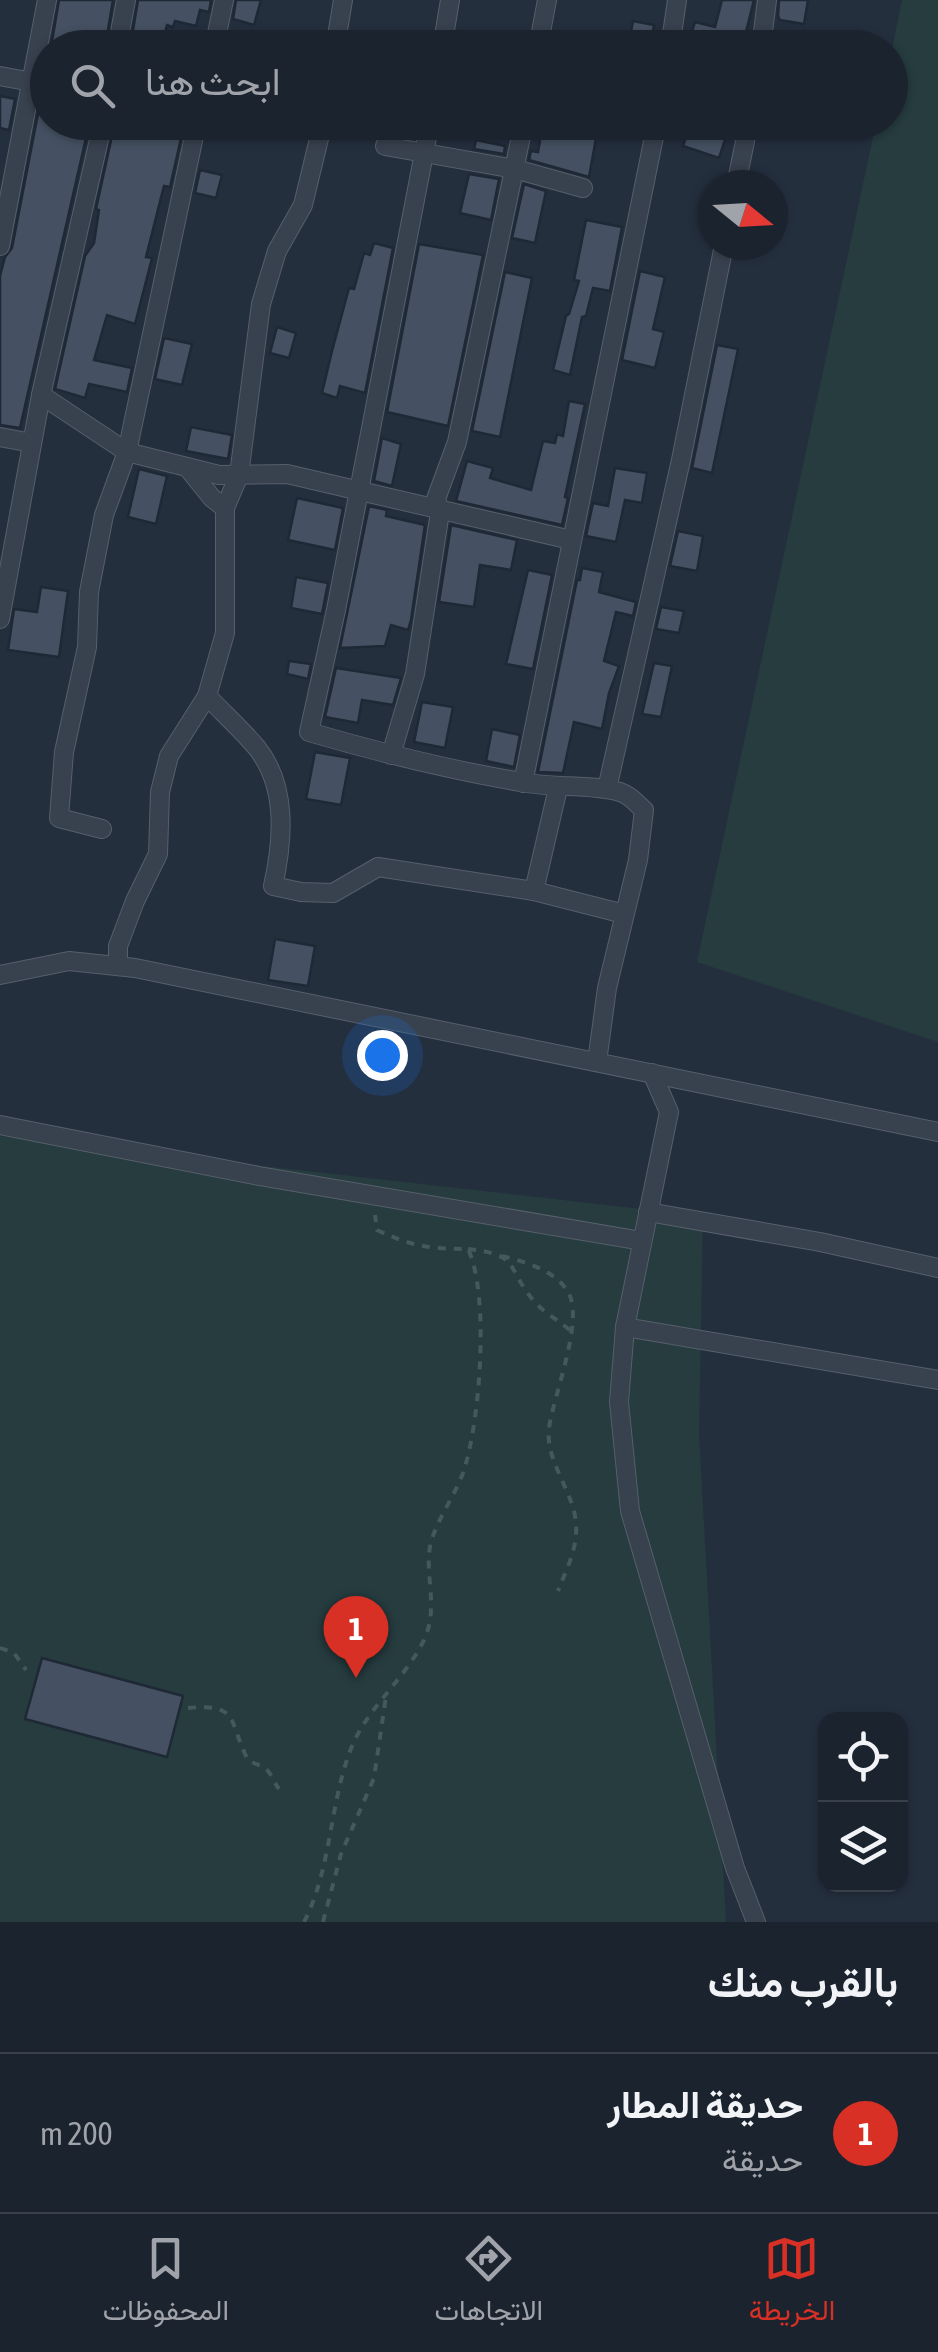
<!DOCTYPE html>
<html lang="ar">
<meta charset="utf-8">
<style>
:root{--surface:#1b232e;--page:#242b36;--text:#f1f3f6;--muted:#a0a4aa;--line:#39404a;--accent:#d93025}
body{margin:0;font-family:"Asap Condensed",Vazirmatn,sans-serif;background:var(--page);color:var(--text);direction:rtl}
.controls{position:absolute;right:30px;bottom:30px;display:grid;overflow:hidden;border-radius:20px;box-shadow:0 2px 8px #0004}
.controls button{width:90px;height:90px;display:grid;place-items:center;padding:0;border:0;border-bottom:2px solid var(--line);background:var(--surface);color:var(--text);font:50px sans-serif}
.compass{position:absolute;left:698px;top:170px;width:90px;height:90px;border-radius:50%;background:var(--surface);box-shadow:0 2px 8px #0004;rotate:108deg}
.you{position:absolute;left:382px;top:1055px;width:35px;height:35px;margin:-25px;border:8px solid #fff;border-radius:50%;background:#1a73e8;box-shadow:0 0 0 15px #1a73e833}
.badge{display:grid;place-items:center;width:65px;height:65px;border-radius:50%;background:var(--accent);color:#fff;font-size:32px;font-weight:700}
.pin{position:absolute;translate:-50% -82px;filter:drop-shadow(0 2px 5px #0008)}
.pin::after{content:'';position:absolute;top:52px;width:35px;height:30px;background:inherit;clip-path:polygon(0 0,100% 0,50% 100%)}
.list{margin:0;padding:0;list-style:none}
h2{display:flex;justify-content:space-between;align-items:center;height:130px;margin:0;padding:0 40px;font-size:42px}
h2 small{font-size:32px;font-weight:400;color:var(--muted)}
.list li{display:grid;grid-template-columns:65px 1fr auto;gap:30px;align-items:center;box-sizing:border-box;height:160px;padding:0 40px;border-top:2px solid var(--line)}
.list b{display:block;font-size:38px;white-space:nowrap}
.list p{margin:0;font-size:32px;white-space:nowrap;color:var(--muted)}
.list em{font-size:32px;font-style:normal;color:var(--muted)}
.icon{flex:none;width:55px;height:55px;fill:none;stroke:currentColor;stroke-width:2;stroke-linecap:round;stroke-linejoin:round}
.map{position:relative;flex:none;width:938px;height:1922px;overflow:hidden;direction:ltr}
.search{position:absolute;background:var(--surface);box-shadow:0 2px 8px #0004;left:30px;right:30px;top:30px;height:110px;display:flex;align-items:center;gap:25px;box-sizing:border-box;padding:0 35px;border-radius:55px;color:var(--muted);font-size:38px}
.sheet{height:290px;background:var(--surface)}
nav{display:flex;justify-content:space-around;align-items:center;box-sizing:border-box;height:140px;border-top:2px solid var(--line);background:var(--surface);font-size:28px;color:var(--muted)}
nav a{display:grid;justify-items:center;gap:5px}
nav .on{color:var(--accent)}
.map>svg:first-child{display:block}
.green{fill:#263c3f}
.building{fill:#455162;stroke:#1f2835;stroke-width:2.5}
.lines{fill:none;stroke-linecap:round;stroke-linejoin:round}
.minor-casing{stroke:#565f6c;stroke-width:20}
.path{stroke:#44595c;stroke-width:4;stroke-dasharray:8 8;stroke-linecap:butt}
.minor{stroke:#38414e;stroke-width:18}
</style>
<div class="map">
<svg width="938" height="1922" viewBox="0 0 938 1922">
<rect width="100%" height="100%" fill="#242f3e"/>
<g class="green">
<polygon points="902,0 938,0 938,1042 697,962 876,123 890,122 891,54"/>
<polygon points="0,1136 703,1216 699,1434 726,1922 0,1922"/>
</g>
<g class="building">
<polygon points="59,0 113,0 105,48 51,47"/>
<polygon points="138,0 211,0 209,12 200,10 196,26 175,21 173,27 167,25 161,48 130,48"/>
<polygon points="236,0 261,0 254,25 233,19"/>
<polygon points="722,0 754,0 743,44 722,38 719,48 687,48 695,22 715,27"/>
<polygon points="779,0 808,0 804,24 780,20 778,16"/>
<polygon points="633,21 654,25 651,41 630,37"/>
<polygon points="0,96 15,99 9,130 0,128"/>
<polygon points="41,98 48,100 48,122 71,122 68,134 86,138 20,428 0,425 0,276 5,257 12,248"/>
<polygon points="115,122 184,125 170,187 164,186 146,257 152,258 135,324 107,315 94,360 132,368 127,392 89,384 85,398 55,389 85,256 94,243 99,210 96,209"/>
<polygon points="543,122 599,122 589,177 529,160 531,151 538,152"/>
<polygon points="691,122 731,122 719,158 683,146"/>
<polygon points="476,140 505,146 504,154 474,149"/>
<polygon points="200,170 222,175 216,198 195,193"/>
<polygon points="469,174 499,179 491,220 460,213"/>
<polygon points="524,184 546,191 535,243 512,238"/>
<polygon points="586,220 622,227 610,291 593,288 586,316 582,317 570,375 553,370 566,316 569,314 579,281 574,280"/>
<polygon points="374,243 393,248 365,393 340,386 337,398 322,393 332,351 349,288 354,289 364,253 370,255"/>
<polygon points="419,244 483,255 448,426 387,412"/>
<polygon points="640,271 665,277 653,329 664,332 655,368 622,360"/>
<polygon points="505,272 532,278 500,437 472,431"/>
<polygon points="277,327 296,333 289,358 270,353"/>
<polygon points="164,338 192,344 182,385 155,379"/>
<polygon points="717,345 738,349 712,473 692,468"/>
<polygon points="569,401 585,404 565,497 568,498 562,525 456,501 467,461 493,468 490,478 531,490 543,441 555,443 557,434 563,436"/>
<polygon points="191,427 232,435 228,459 186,451"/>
<polygon points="382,438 401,444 392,486 374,481"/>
<polygon points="615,468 647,473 642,503 625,500 616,542 586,536 593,503 608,506"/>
<polygon points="139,469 167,476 156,524 128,517"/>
<polygon points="297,498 343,508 335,550 288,540"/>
<polygon points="369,506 387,510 386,516 425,525 411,620 408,630 391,625 385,646 340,648"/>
<polygon points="451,525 517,540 511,570 480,565 474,607 439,602"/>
<polygon points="678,531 703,536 697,571 670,566"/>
<polygon points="582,568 603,572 599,592 636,602 633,616 616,612 604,661 619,666 609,693 602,729 574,722 563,773 538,772 577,580 580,580"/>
<polygon points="528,570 552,575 533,669 506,664"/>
<polygon points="296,577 328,583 322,614 291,608"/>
<polygon points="41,587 68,591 59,657 8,650 14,609 37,612"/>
<polygon points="661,607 684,611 679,633 656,629"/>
<polygon points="289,661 311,664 308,679 287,674"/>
<polygon points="654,663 672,666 661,717 642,714"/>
<polygon points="336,668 401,678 393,705 362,700 358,723 325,717"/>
<polygon points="422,702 453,707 445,748 414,742"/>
<polygon points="492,729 520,735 514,767 486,761"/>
<polygon points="315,752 350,758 341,805 306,799"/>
<polygon points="275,939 315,946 308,986 268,980"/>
<polygon points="42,1658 183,1696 167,1757 25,1719"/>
</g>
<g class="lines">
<g class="minor-casing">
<g id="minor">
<polyline points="117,48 126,0"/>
<polyline points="214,48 224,0"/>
<polyline points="335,48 343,0"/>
<polyline points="442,48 450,0"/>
<polyline points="538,48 547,0"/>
<polyline points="670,48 677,0"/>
<polyline points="761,48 767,0"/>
<polyline points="0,76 48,85"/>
<path d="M430 122 336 610 309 732C381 753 454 771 527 783 557 788 591 784 620 792 630 795 636 803 644 810L638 860 607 988 597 1062"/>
<polyline points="385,146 515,169 583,188"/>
<polyline points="736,185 749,122"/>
<polyline points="0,246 47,0"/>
<polyline points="41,395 127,452 219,475 287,474 571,540"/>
<polyline points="0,437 32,443"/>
<polyline points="187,467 212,498 225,508"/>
<polyline points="0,619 41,395 103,122"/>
<path d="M207 696C223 713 242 730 257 748 288 787 283 841 273 886L301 892 333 893 378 867 534 891 624 914"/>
<polyline points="391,755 415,674 440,512 436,499 457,442 524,122"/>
<polyline points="523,783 657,122"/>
<polyline points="607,789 681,460 724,245"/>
<polyline points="102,829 59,818 64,752 87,647 89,592 104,515 127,452 197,122"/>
<polyline points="534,891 558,788"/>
<polyline points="118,966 118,946 135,901 158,854 160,792 169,756 207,696 225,633 225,508 239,475 261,304 277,251 303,205 323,122"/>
<polyline points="0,975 69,961 135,968 938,1132"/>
<polyline points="652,1073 669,1112 625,1327 619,1402 630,1511 735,1868 756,1922"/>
<polyline points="0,1125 259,1176 642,1241"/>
<polyline points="648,1212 820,1242 938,1268"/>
<polyline points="625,1327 938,1380"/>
</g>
</g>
<g class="path">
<path d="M468 1249C521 1255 505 1266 533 1300 543 1312 558 1320 571 1331"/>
<path d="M502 1256C525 1262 555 1270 568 1292 585 1319 553 1397 549 1428 545 1462 574 1491 576 1524 578 1548 566 1570 558 1591"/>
<polyline points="0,1648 14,1653 26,1670"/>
<path d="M188 1708C239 1703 229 1721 246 1756 251 1765 259 1763 266 1769 271 1773 275 1784 279 1789"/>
<path d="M304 1922C332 1868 329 1803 352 1746 369 1706 405 1679 424 1640 440 1605 423 1574 431 1542 438 1518 454 1497 463 1473 480 1424 490 1295 468 1249 430 1249 411 1246 377 1230L375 1215"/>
<polyline points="323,1922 341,1854 374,1778 386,1696"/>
</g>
<use href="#minor" class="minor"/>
</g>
</svg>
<div class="controls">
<button><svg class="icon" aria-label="locate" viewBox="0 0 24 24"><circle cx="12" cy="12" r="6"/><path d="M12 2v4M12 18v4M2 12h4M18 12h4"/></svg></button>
<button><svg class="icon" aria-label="layers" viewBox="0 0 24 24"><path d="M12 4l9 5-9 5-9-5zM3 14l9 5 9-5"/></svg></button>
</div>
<svg class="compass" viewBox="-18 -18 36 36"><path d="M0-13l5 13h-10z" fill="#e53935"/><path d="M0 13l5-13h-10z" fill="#a0a4aa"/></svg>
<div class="you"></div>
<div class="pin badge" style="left:356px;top:1678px">1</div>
<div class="search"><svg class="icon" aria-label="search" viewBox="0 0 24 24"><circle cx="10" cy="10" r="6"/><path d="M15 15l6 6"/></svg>ابحث هنا</div>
</div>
<section class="sheet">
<h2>بالقرب منك<small></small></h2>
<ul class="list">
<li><span class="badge">1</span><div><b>حديقة المطار</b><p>حديقة</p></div><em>200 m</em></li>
</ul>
</section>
<nav>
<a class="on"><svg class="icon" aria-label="map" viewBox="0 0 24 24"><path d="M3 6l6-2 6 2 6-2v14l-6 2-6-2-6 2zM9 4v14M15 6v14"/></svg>الخريطة</a>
<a><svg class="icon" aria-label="directions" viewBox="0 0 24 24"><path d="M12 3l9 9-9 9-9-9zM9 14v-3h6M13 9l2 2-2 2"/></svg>الاتجاهات</a>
<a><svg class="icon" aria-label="saved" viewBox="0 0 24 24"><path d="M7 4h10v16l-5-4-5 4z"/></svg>المحفوظات</a>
</nav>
